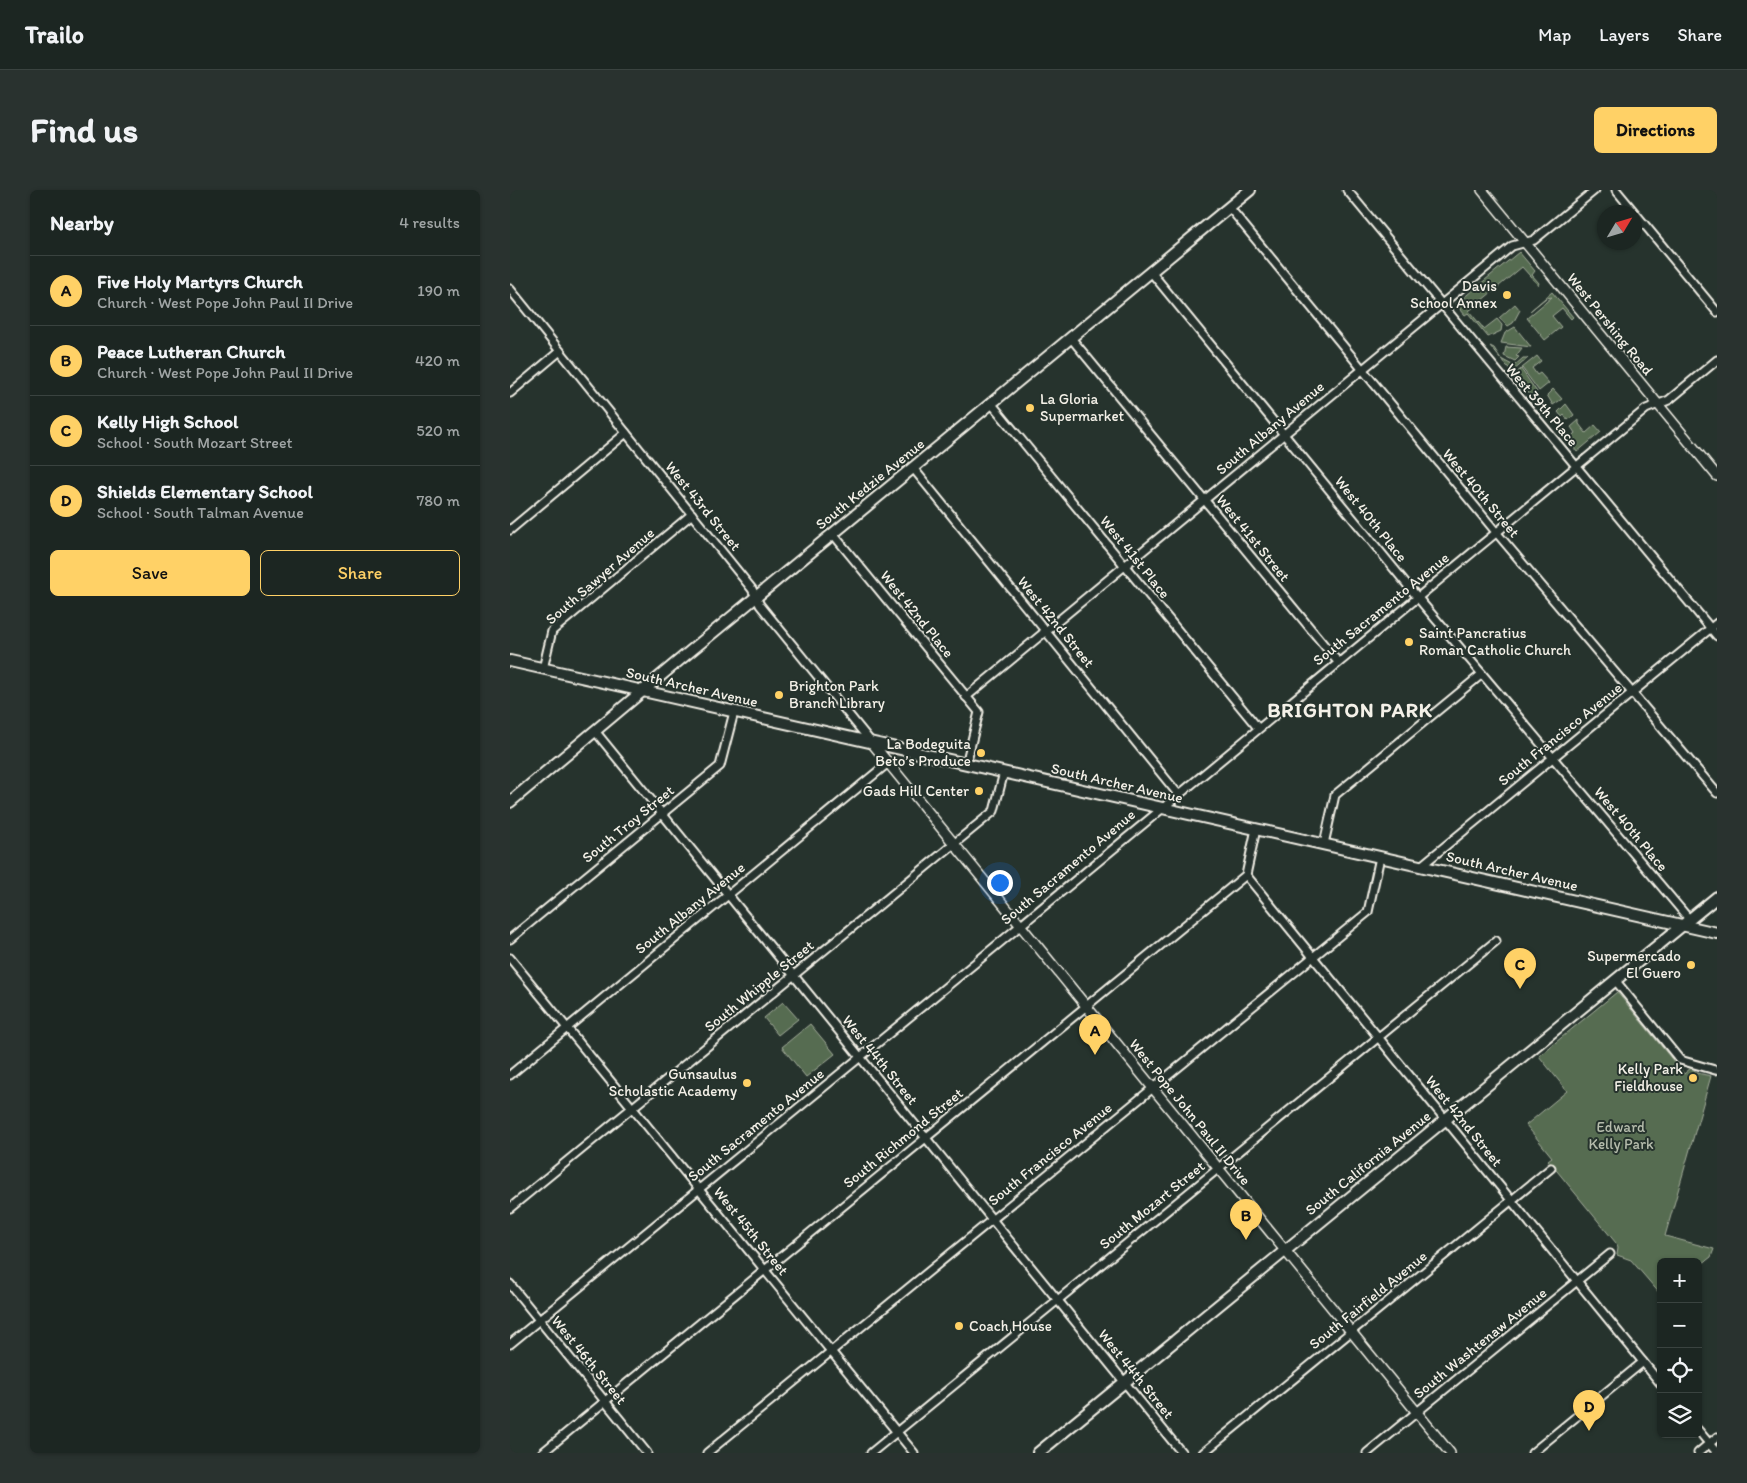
<!DOCTYPE html>
<meta charset="utf-8">
<style>
:root{--surface:#1c2622;--page:#29322f;--text:#f1f3f6;--muted:#a0a5a5;--line:#3a4340;--accent:#ffd166}
body{margin:0;font-family:Itim,sans-serif;background:var(--page);color:var(--text)}
.controls{position:absolute;right:15px;bottom:15px;display:grid;overflow:hidden;border-radius:8px;box-shadow:0 1px 4px #0004}
.controls button{width:45px;height:45px;display:grid;place-items:center;padding:0;border:0;border-bottom:1px solid var(--line);background:var(--surface);color:var(--text);font:25px sans-serif}
.compass{position:absolute;left:1087px;top:15px;width:45px;height:45px;border-radius:50%;background:var(--surface);box-shadow:0 1px 4px #0004;rotate:52deg}
.you{position:absolute;left:489px;top:692px;width:18px;height:18px;margin:-12px;border:4px solid #fff;border-radius:50%;background:#1a73e8;box-shadow:0 0 0 8px #1a73e833}
.badge{display:grid;place-items:center;width:32px;height:32px;border-radius:50%;background:var(--accent);color:#111;font-size:16px;font-weight:700}
.pin{position:absolute;translate:-50% -41px;filter:drop-shadow(0 1px 2px #0008)}
.pin::after{content:'';position:absolute;top:26px;width:18px;height:15px;background:inherit;clip-path:polygon(0 0,100% 0,50% 100%)}
.list{margin:0;padding:0;list-style:none}
h2{display:flex;justify-content:space-between;align-items:center;height:65px;margin:0;padding:0 20px;font-size:21px}
h2 small{font-size:16px;font-weight:400;color:var(--muted)}
.list li{display:grid;grid-template-columns:32px 1fr auto;gap:15px;align-items:center;box-sizing:border-box;height:70px;padding:0 20px;border-top:1px solid var(--line)}
.list b{display:block;font-size:19px;white-space:nowrap}
.list p{margin:0;font-size:16px;white-space:nowrap;color:var(--muted)}
.list em{font-size:16px;font-style:normal;color:var(--muted)}
.actions{display:flex;gap:10px;padding:15px 20px}
.actions a{flex:1;padding:11px 0;border:1px solid var(--accent);border-radius:8px;text-align:center;font-size:18px;color:var(--accent)}
.actions .main{background:var(--accent);color:#111}
.icon{flex:none;width:28px;height:28px;fill:none;stroke:currentColor;stroke-width:2;stroke-linecap:round;stroke-linejoin:round}
.map{position:relative;flex:none;width:1207px;height:1263px;overflow:hidden;border-radius:8px}
header{display:flex;align-items:center;gap:30px;box-sizing:border-box;height:70px;padding:0 25px;background:var(--surface);border-bottom:1px solid var(--line)}
header strong{font-size:24px}
nav{display:flex;gap:28px;margin-inline-start:auto;font-size:18px}
.intro{display:flex;align-items:center;justify-content:space-between;box-sizing:border-box;height:120px;padding:0 30px}
h1{margin:0;font-size:35px}
.button{padding:12px 22px;border-radius:8px;background:var(--accent);color:#111;font-size:18px;font-weight:700}
main{display:flex;gap:30px;padding:0 30px}
aside{flex:1;background:var(--surface);border-radius:8px;box-shadow:0 1px 4px #0004}
.map>svg:first-child{display:block}
.green{fill:#566c51;stroke:#a5ae9c}
.lines{fill:none;stroke-linecap:round;stroke-linejoin:round}
.minor-casing{stroke:#f4f1e8;stroke-width:11}
.tertiary-casing{stroke:#f4f1e8;stroke-width:12}
.secondary-casing{stroke:#f4f1e8;stroke-width:14}
.minor{stroke:#26332d;stroke-width:7}
.tertiary{stroke:#26332d;stroke-width:9}
.secondary{stroke:#26332d;stroke-width:10}
.poi-dot{fill:#ffd166;stroke:#26332d;stroke-width:2}
.labels{text-anchor:middle;stroke-width:4;stroke-linejoin:round;paint-order:stroke}
.poi-label{font-size:15px;fill:#f4f1e8;stroke:#26332d;text-anchor:end}
.street-label{font-size:15px;fill:#f4f1e8;stroke:#26332d}
.park-label{font-size:15px;fill:#b5bcac;stroke:#26332d}
.district-label{font-size:20px;font-weight:bold;letter-spacing:1px;fill:#f4f1e8;stroke:#26332d}
</style>
<header>
<strong>Trailo</strong>
<nav><a>Map</a><a>Layers</a><a>Share</a></nav>
</header>
<div class="intro"><h1>Find us</h1><a class="button">Directions</a></div>
<main>
<aside>
<h2>Nearby<small>4 results</small></h2>
<ul class="list">
<li><span class="badge">A</span><div><b>Five Holy Martyrs Church</b><p>Church · West Pope John Paul II Drive</p></div><em>190 m</em></li>
<li><span class="badge">B</span><div><b>Peace Lutheran Church</b><p>Church · West Pope John Paul II Drive</p></div><em>420 m</em></li>
<li><span class="badge">C</span><div><b>Kelly High School</b><p>School · South Mozart Street</p></div><em>520 m</em></li>
<li><span class="badge">D</span><div><b>Shields Elementary School</b><p>School · South Talman Avenue</p></div><em>780 m</em></li>
</ul>
<div class="actions"><a class="main">Save</a><a>Share</a></div>
</aside>
<div class="map">
<svg width="1207" height="1263" viewBox="0 0 1207 1263">
<rect width="100%" height="100%" fill="#26332d"/>
<filter id="ink" filterUnits="userSpaceOnUse"><feTurbulence type="fractalNoise" baseFrequency=".02" numOctaves="2"/><feDisplacementMap in="SourceGraphic" scale="10" xChannelSelector="R" yChannelSelector="G"/><feConvolveMatrix kernelMatrix="1 2 1 2 8 2 1 2 1" color-interpolation-filters="sRGB"/></filter>
<g filter="url(#ink)">
<g class="green">
<polygon points="1009,62 1025,81 1022,85 1029,93 1028,95 1012,77 959,121 974,139 987,129 992,135 991,141 978,147 958,123 955,125 946,114"/>
<polygon points="1042,102 1063,127 1061,129 1052,118 1042,126 1051,137 1035,150 1017,128 1042,107 1036,108 1020,121"/>
<polygon points="1005,114 1010,120 1003,133 998,136 989,128"/>
<polygon points="1005,137 1021,157 991,153 995,143"/>
<polygon points="980,156 984,158 991,169 1004,176 1013,168 1018,168 1002,182"/>
<polygon points="996,157 1012,158 1006,166 1009,167 1005,171 994,166"/>
<polygon points="1027,166 1031,171 1022,178 1027,185 1030,183 1039,193 1029,201 1012,178"/>
<polygon points="1011,179 1027,202 1021,206 1004,185"/>
<polygon points="1043,199 1052,209 1043,215 1037,205"/>
<polygon points="1056,214 1064,225 1058,230 1054,225 1052,227 1048,222"/>
<polygon points="1069,230 1069,234 1076,243 1085,235 1091,242 1067,262 1053,244 1055,243 1059,248 1065,243 1061,237"/>
<polygon points="1107,802 1174,884 1182,877 1187,883 1201,886 1155,1046 1204,1059 1201,1067 1188,1077 1188,1072 1151,1072 1151,1105 1121,1070 1107,1065 1108,1058 1106,1053 1038,970 1042,967 1016,935 1057,901 1029,866"/>
<polygon points="273,812 288,829 268,845 254,828"/>
<polygon points="300,834 325,864 296,887 272,857"/>
</g>
<g class="lines">
<g class="minor-casing">
<g id="minor">
<polyline points="837,0 1207,446"/>
<polyline points="1106,0 1207,122"/>
<polyline points="719,17 986,342 1207,603"/>
<polyline points="641,82 913,414 1179,729"/>
<polyline points="0,99 242,399 250,415 361,552"/>
<polyline points="561,148 828,472"/>
<polyline points="0,203 50,161"/>
<polyline points="481,213 748,538"/>
<polyline points="403,278 668,604"/>
<polyline points="0,340 116,243"/>
<polyline points="323,344 469,522 456,574"/>
<polyline points="33,479 42,441 182,324"/>
<polyline points="456,507 1002,56 1024,50 1085,0"/>
<polyline points="85,541 672,1263"/>
<polyline points="814,654 825,605 972,484"/>
<polyline points="911,676 1207,433"/>
<polyline points="736,685 1151,1194"/>
<polyline points="0,749 210,576 224,522"/>
<polyline points="0,768 404,1263"/>
<polyline points="1105,790 1170,870 1205,880"/>
<polyline points="0,885 378,573"/>
<polyline points="0,1018 484,621 494,582"/>
<polyline points="0,1094 137,1263"/>
<polyline points="0,1154 470,769 1136,219 1159,210 1207,170"/>
<polyline points="1188,1240 1207,1263"/>
<polyline points="32,1263 736,685 746,639"/>
<polyline points="197,1263 858,722 870,667"/>
<polyline points="361,1263 986,751"/>
<polyline points="693,1263 1041,978"/>
<polyline points="857,1263 1100,1064"/>
<polyline points="1022,1263 1133,1172"/>
<polyline points="1188,1263 1207,1247"/>
</g>
</g>
<g class="tertiary-casing">
<g id="tertiary">
<polyline points="972,0 1207,286"/>
<polyline points="362,553 940,1263"/>
</g>
</g>
<g class="secondary-casing">
<g id="secondary">
<polyline points="0,471 1207,743"/>
<polyline points="0,612 166,473 740,0"/>
<polyline points="528,1263 1207,707"/>
</g>
</g>
<use href="#minor" class="minor"/>
<use href="#tertiary" class="tertiary"/>
<use href="#secondary" class="secondary"/>
</g>
</g>
<g class="poi-dot">
<circle cx="997" cy="105" r="5"/>
<circle cx="520" cy="218" r="5"/>
<circle cx="899" cy="452" r="5"/>
<circle cx="269" cy="505" r="5"/>
<circle cx="471" cy="563" r="5"/>
<circle cx="469" cy="601" r="5"/>
<circle cx="1181" cy="775" r="5"/>
<circle cx="1183" cy="888" r="5"/>
<circle cx="237" cy="893" r="5"/>
<circle cx="449" cy="1136" r="5"/>
</g>
<g class="labels">
<g class="poi-label">
<text x="987" y="101">Davis<tspan x="987" dy="17">School Annex</tspan></text>
<text x="530" y="214" text-anchor="start">La Gloria<tspan x="530" dy="17">Supermarket</tspan></text>
<text x="909" y="448" text-anchor="start">Saint Pancratius<tspan x="909" dy="17">Roman Catholic Church</tspan></text>
<text x="279" y="501" text-anchor="start">Brighton Park<tspan x="279" dy="17">Branch Library</tspan></text>
<text x="461" y="559">La Bodeguita<tspan x="461" dy="17">Beto’s Produce</tspan></text>
<text x="459" y="606">Gads Hill Center</text>
<text x="1171" y="771">Supermercado<tspan x="1171" dy="17">El Guero</tspan></text>
<text x="1173" y="884">Kelly Park<tspan x="1173" dy="17">Fieldhouse</tspan></text>
<text x="227" y="889">Gunsaulus<tspan x="227" dy="17">Scholastic Academy</tspan></text>
<text x="459" y="1141" text-anchor="start">Coach House</text>
</g>
<g class="street-label">
<text transform="translate(1100 134) rotate(51)" y="5">West Pershing Road</text>
<text transform="translate(1032 215) rotate(50)" y="5">West 39th Place</text>
<text transform="translate(760 238) rotate(-40)" y="5">South Albany Avenue</text>
<text transform="translate(360 294) rotate(-39)" y="5">South Kedzie Avenue</text>
<text transform="translate(971 303) rotate(50)" y="5">West 40th Street</text>
<text transform="translate(193 316) rotate(51)" y="5">West 43rd Street</text>
<text transform="translate(861 329) rotate(51)" y="5">West 40th Place</text>
<text transform="translate(743 348) rotate(51)" y="5">West 41st Street</text>
<text transform="translate(625 367) rotate(51)" y="5">West 41st Place</text>
<text transform="translate(90 386) rotate(-41)" y="5">South Sawyer Avenue</text>
<text transform="translate(871 419) rotate(-39)" y="5">South Sacramento Avenue</text>
<text transform="translate(407 424) rotate(51)" y="5">West 42nd Place</text>
<text transform="translate(546 432) rotate(51)" y="5">West 42nd Street</text>
<text transform="translate(182 497) rotate(13)" y="5">South Archer Avenue</text>
<text transform="translate(1050 544) rotate(-39)" y="5">South Francisco Avenue</text>
<text transform="translate(607 593) rotate(13)" y="5">South Archer Avenue</text>
<text transform="translate(118 634) rotate(-39)" y="5">South Troy Street</text>
<text transform="translate(1121 639) rotate(50)" y="5">West 40th Place</text>
<text transform="translate(558 677) rotate(-40)" y="5">South Sacramento Avenue</text>
<text transform="translate(1002 681) rotate(13)" y="5">South Archer Avenue</text>
<text transform="translate(180 718) rotate(-39)" y="5">South Albany Avenue</text>
<text transform="translate(249 796) rotate(-39)" y="5">South Whipple Street</text>
<text transform="translate(370 870) rotate(51)" y="5">West 44th Street</text>
<text transform="translate(680 922) rotate(51)" y="5">West Pope John Paul II Drive</text>
<text transform="translate(954 931) rotate(51)" y="5">West 42nd Street</text>
<text transform="translate(246 935) rotate(-39)" y="5">South Sacramento Avenue</text>
<text transform="translate(393 948) rotate(-39)" y="5">South Richmond Street</text>
<text transform="translate(540 964) rotate(-39)" y="5">South Francisco Avenue</text>
<text transform="translate(858 973) rotate(-39)" y="5">South California Avenue</text>
<text transform="translate(642 1015) rotate(-39)" y="5">South Mozart Street</text>
<text transform="translate(241 1041) rotate(51)" y="5">West 45th Street</text>
<text transform="translate(858 1110) rotate(-39)" y="5">South Fairfield Avenue</text>
<text transform="translate(970 1153) rotate(-39)" y="5">South Washtenaw Avenue</text>
<text transform="translate(79 1170) rotate(51)" y="5">West 46th Street</text>
<text transform="translate(626 1184) rotate(51)" y="5">West 44th Street</text>
</g>
<g class="park-label">
<text x="1111" y="942">Edward<tspan x="1111" dy="17">Kelly Park</tspan></text>
</g>
<g class="district-label">
<text x="840" y="527">BRIGHTON PARK</text>
</g>
</g>
</svg>
<div class="controls">
<button>+</button>
<button>−</button>
<button><svg class="icon" aria-label="locate" viewBox="0 0 24 24"><circle cx="12" cy="12" r="6"/><path d="M12 2v4M12 18v4M2 12h4M18 12h4"/></svg></button>
<button><svg class="icon" aria-label="layers" viewBox="0 0 24 24"><path d="M12 4l9 5-9 5-9-5zM3 14l9 5 9-5"/></svg></button>
</div>
<svg class="compass" viewBox="-18 -18 36 36"><path d="M0-13l5 13h-10z" fill="#e53935"/><path d="M0 13l5-13h-10z" fill="#a0a5a5"/></svg>
<div class="you"></div>
<div class="pin badge" style="left:585px;top:865px">A</div>
<div class="pin badge" style="left:736px;top:1050px">B</div>
<div class="pin badge" style="left:1010px;top:799px">C</div>
<div class="pin badge" style="left:1079px;top:1241px">D</div>
</div>
</main>
